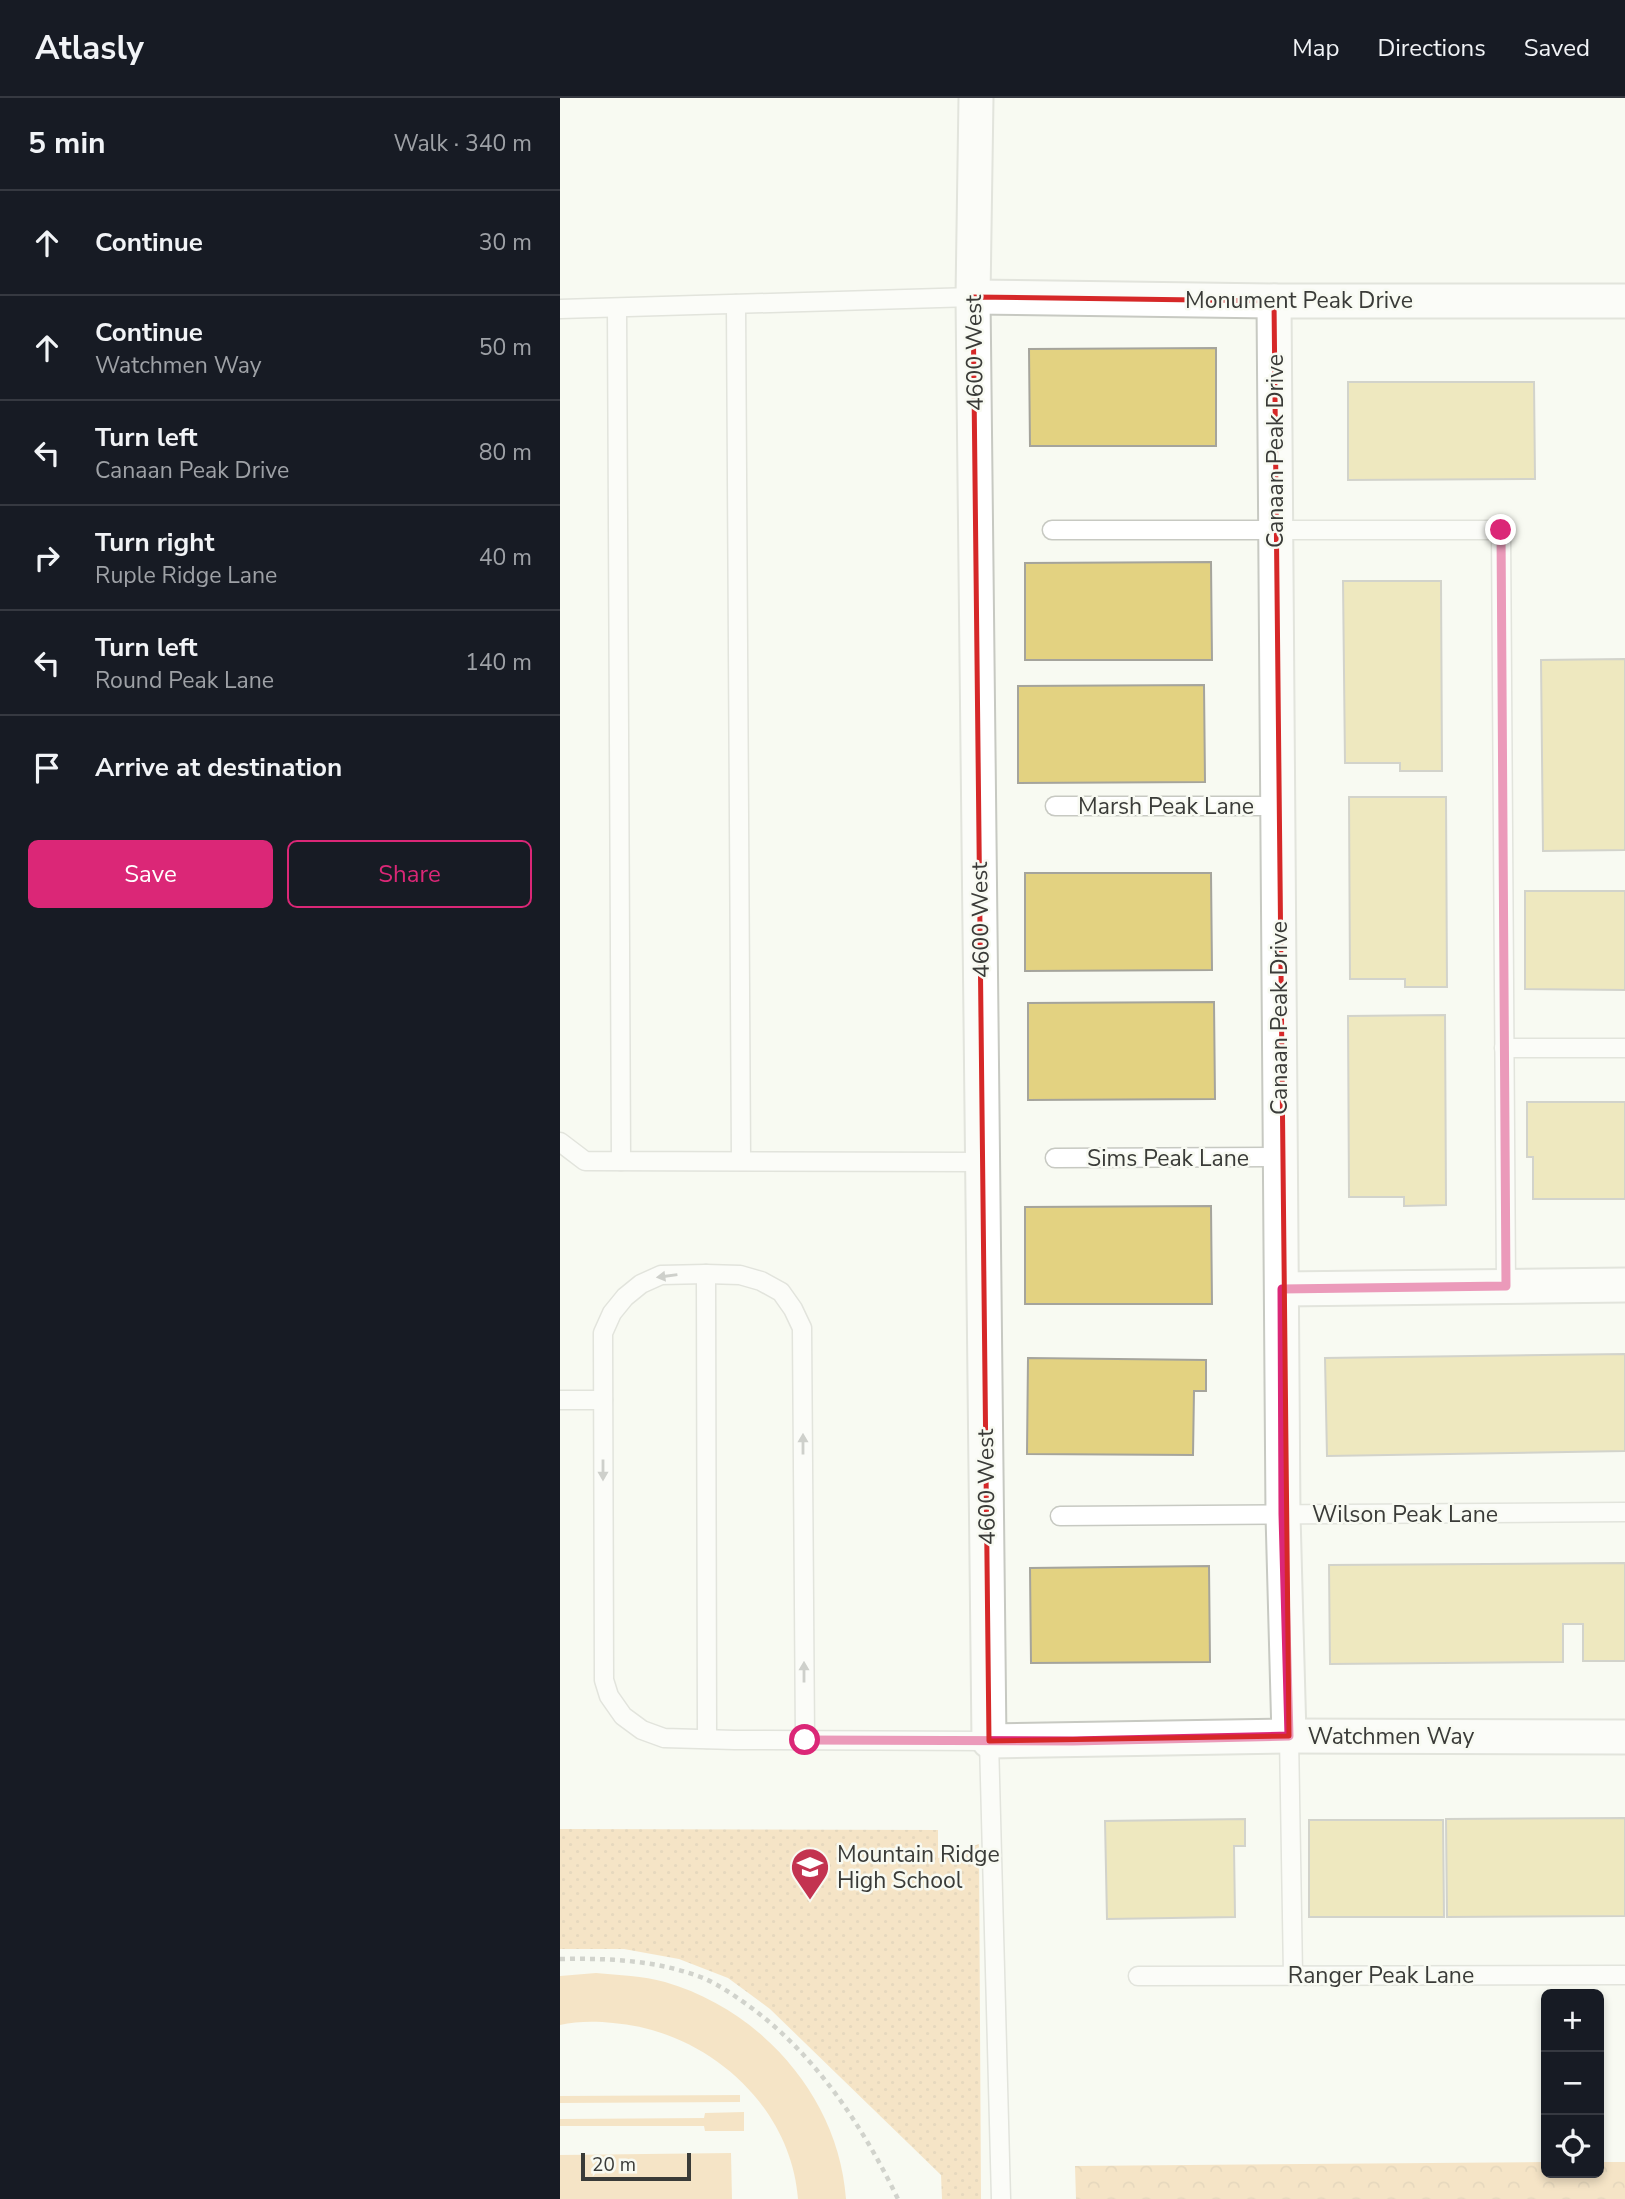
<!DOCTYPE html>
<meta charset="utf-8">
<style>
:root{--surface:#171b24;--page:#242831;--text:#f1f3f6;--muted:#9ea1a6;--line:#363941;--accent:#db2777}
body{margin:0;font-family:"Nunito Sans",sans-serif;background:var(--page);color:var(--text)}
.controls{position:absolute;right:21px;bottom:21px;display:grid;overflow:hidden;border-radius:10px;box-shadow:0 4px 10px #0003}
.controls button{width:63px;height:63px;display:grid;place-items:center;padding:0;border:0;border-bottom:2px solid var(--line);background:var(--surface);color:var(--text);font:35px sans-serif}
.scale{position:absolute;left:21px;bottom:18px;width:110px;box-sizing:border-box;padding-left:7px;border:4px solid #3a3b38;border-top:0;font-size:19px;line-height:24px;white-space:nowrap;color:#3a3b38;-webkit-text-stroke:5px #f8faf2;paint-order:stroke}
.stop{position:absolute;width:21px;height:21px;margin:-16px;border:5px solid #db2777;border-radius:50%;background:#fff}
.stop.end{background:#db2777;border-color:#fff;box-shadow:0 2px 7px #0008}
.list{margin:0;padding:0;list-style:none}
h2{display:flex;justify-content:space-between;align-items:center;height:91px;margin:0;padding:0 28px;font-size:30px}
h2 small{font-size:23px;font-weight:400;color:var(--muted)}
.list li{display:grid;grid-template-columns:46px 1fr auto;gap:21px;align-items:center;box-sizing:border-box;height:105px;padding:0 28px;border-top:2px solid var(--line)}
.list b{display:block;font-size:26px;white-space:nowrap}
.list p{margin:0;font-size:23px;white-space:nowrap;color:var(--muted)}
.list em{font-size:23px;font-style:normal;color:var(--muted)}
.actions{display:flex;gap:14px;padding:21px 28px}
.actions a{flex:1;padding:16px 0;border:2px solid var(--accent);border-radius:10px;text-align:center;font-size:24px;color:var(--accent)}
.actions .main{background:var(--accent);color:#fff}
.icon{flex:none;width:38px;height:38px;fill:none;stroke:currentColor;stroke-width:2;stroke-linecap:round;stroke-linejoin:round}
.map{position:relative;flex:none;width:1065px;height:2101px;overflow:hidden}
header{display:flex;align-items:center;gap:42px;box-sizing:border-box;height:98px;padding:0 35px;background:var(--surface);border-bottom:2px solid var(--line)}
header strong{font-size:33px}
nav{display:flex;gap:38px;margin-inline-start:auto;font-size:24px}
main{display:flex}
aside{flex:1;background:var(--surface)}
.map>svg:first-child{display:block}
.grass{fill:url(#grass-dots)}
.park{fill:url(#park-crowns)}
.pitch{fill:#f2cb91}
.building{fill:#e3d281;stroke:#a5a49c;stroke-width:2}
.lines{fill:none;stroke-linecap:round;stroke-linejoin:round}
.service-casing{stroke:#c7c9c2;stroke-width:21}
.minor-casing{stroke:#c7c9c2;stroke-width:37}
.path{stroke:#a2a49e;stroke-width:4.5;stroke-dasharray:5 5;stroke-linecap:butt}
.service{stroke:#fff;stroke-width:18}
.minor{stroke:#fff;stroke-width:33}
.oneway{fill:#9c9d9c}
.route{stroke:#db2777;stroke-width:9}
.marked{fill:none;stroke:#d62828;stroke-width:5;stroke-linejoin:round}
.labels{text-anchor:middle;stroke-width:5;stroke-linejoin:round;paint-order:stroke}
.street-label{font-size:23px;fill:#3a3b38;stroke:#f8faf2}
.poi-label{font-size:23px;fill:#3a3b38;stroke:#f8faf2;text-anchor:start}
</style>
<header>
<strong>Atlasly</strong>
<nav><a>Map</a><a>Directions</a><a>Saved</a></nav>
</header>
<main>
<aside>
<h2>5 min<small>Walk · 340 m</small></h2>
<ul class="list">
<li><svg class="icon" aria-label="ahead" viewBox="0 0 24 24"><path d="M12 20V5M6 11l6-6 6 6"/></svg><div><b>Continue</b></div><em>30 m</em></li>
<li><svg class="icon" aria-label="ahead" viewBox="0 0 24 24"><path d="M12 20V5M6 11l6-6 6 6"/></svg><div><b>Continue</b><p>Watchmen Way</p></div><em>50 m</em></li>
<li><svg class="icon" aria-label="left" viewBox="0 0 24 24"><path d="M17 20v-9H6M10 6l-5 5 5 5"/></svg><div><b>Turn left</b><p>Canaan Peak Drive</p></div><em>80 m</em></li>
<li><svg class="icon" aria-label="right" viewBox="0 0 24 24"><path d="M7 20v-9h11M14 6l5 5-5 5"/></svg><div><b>Turn right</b><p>Ruple Ridge Lane</p></div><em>40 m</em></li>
<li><svg class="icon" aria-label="left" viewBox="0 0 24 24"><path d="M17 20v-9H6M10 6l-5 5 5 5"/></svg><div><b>Turn left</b><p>Round Peak Lane</p></div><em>140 m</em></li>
<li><svg class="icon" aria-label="arrive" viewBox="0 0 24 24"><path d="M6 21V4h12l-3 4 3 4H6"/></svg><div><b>Arrive at destination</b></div></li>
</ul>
<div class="actions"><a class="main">Save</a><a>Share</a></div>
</aside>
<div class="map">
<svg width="1065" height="2101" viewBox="0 0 1065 2101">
<defs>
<pattern id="grass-dots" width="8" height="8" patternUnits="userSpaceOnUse" patternTransform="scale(1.75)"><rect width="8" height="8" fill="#f2cb91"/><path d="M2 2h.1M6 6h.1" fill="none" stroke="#d0af7e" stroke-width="1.8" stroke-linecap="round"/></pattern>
<pattern id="park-crowns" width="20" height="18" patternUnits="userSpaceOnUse" patternTransform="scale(1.75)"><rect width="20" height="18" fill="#f2cb91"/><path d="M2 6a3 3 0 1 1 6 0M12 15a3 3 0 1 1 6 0" fill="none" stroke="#d0af7e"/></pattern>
</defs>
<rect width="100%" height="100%" fill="#f8faf2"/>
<polygon class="grass" points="0,1731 378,1732 378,1760 419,1746 421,2101 382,2101 381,2077 210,1911 168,1880 119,1861 64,1851 0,1851"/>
<polygon class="park" points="986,2064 986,2075 1039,2075 1039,2064 1065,2064 1065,2101 516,2101 515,2068"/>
<g class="pitch">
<path d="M36 1875C59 1877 83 1878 105 1884 202 1912 279 2000 286 2101H238C231 2006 145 1932 53 1925 36 1923 17 1923 0 1927V1878Z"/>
<polygon points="180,1997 180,2004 0,2005 0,1998"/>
<polygon points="184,2014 184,2033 145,2033 144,2028 0,2028 0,2021 144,2020 145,2015"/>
<polygon points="171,2055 172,2101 0,2101 0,2057"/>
</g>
<g class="building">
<polygon points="656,250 656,348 470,348 469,251"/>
<polygon points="788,284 974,284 975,381 788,382"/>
<polygon points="651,464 652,562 465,562 465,465"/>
<polygon points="783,483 881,483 882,673 840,673 840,665 785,665"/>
<polygon points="1065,561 1065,752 983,753 981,562"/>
<polygon points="644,587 645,684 458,685 458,588"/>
<polygon points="789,699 886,699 887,889 845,889 845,881 790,881"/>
<polygon points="465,775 651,775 652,872 465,873"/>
<polygon points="965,793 1065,793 1065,892 965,891"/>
<polygon points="654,904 655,1001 468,1002 468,905"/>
<polygon points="885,917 886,1107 844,1108 844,1099 789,1099 788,918"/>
<polygon points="967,1004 1065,1004 1065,1101 973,1101 973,1059 967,1059"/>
<polygon points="651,1108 652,1206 465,1206 465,1109"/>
<polygon points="1065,1256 1065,1353 767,1358 765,1260"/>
<polygon points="468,1260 646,1262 646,1293 634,1293 633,1357 467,1356"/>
<polygon points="1065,1465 1065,1563 1023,1563 1023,1526 1003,1526 1003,1564 770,1566 769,1467"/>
<polygon points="649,1468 650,1564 471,1565 470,1470"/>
<polygon points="1065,1720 1065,1818 887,1819 886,1721"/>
<polygon points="685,1721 685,1748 674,1748 675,1819 547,1821 545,1723"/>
<polygon points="749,1722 883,1722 884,1819 749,1819"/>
</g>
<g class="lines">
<g class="service-casing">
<g id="service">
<polyline points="176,206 181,1063"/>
<polyline points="57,210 61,1063"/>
<polyline points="0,211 413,199"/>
<polyline points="492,432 941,432 946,1188"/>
<polyline points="495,708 717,708"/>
<polyline points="944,950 1065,950"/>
<polyline points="0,1044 25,1063 423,1064"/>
<polyline points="495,1060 720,1059"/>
<polyline points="146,1176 147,1641"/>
<polyline points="0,1302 43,1302"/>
<polyline points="500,1418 1065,1414"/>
<polyline points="729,1638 733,1877"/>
<polyline points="245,1642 242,1230 233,1211 221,1194 201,1183 180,1177 146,1176 101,1177 81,1186 65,1199 52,1215 43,1235 44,1582 49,1598 63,1618 82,1632 104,1640 175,1642 429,1643 441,2101"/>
<polyline points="578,1878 1065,1877"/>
</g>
</g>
<g class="minor-casing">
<g id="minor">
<polyline points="416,0 413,199 429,1643 729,1638 1065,1639"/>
<polyline points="413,199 714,203 1065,203"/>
<polyline points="714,203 723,1417 729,1638"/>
<polyline points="722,1191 1065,1187"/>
</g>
</g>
<path class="path" d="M0 1861C48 1860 97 1862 143 1880 160 1887 178 1900 193 1911 258 1960 303 2029 338 2101"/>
<use href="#service" class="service"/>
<use href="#minor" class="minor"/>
</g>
<defs><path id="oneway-solid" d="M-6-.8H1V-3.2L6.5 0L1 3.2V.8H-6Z" transform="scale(1.75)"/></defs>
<g class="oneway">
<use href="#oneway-solid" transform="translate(107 1178) rotate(172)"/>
<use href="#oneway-solid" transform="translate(243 1346) rotate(-90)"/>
<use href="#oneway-solid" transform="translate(43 1372) rotate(90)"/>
<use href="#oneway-solid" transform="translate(244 1574) rotate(-90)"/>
</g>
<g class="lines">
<polyline class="route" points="245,1642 513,1643 729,1638 723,1416 722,1191 946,1188 941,432"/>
</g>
<path d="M0 0H1065V2101H0ZM413 199 714 203 729 1638 429 1643Z" fill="#f8faf2" fill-opacity=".55" fill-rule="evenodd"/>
<path class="marked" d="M413 199 714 203 729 1638 429 1643Z"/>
<defs>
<g id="school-pin" transform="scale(2.0125)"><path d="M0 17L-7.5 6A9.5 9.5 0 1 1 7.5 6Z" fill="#c33350" stroke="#f8faf2"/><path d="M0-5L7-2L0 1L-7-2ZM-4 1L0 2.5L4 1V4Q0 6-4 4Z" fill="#fff"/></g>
</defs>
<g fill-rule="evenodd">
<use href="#school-pin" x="250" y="1769"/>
</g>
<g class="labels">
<g class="street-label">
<text x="739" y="210">Monument Peak Drive</text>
<text transform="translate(414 255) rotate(-91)" y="8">4600 West</text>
<text transform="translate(715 353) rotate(-90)" y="8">Canaan Peak Drive</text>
<text x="606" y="716">Marsh Peak Lane</text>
<text transform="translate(420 822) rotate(-91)" y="8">4600 West</text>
<text transform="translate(719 920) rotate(-90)" y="8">Canaan Peak Drive</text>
<text x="608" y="1068">Sims Peak Lane</text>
<text transform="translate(426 1389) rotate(-91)" y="8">4600 West</text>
<text x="845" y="1424">Wilson Peak Lane</text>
<text x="831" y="1646">Watchmen Way</text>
<text x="821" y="1885">Ranger Peak Lane</text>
</g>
<g class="poi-label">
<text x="277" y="1764">Mountain Ridge<tspan x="277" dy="26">High School</tspan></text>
</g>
</g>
</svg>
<div class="controls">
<button>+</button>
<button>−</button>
<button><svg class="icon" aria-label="locate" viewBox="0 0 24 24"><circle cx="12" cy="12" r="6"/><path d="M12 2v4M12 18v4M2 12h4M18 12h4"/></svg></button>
</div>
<div class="scale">20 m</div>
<div class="stop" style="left:245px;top:1642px"></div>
<div class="stop end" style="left:941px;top:432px"></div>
</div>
</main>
